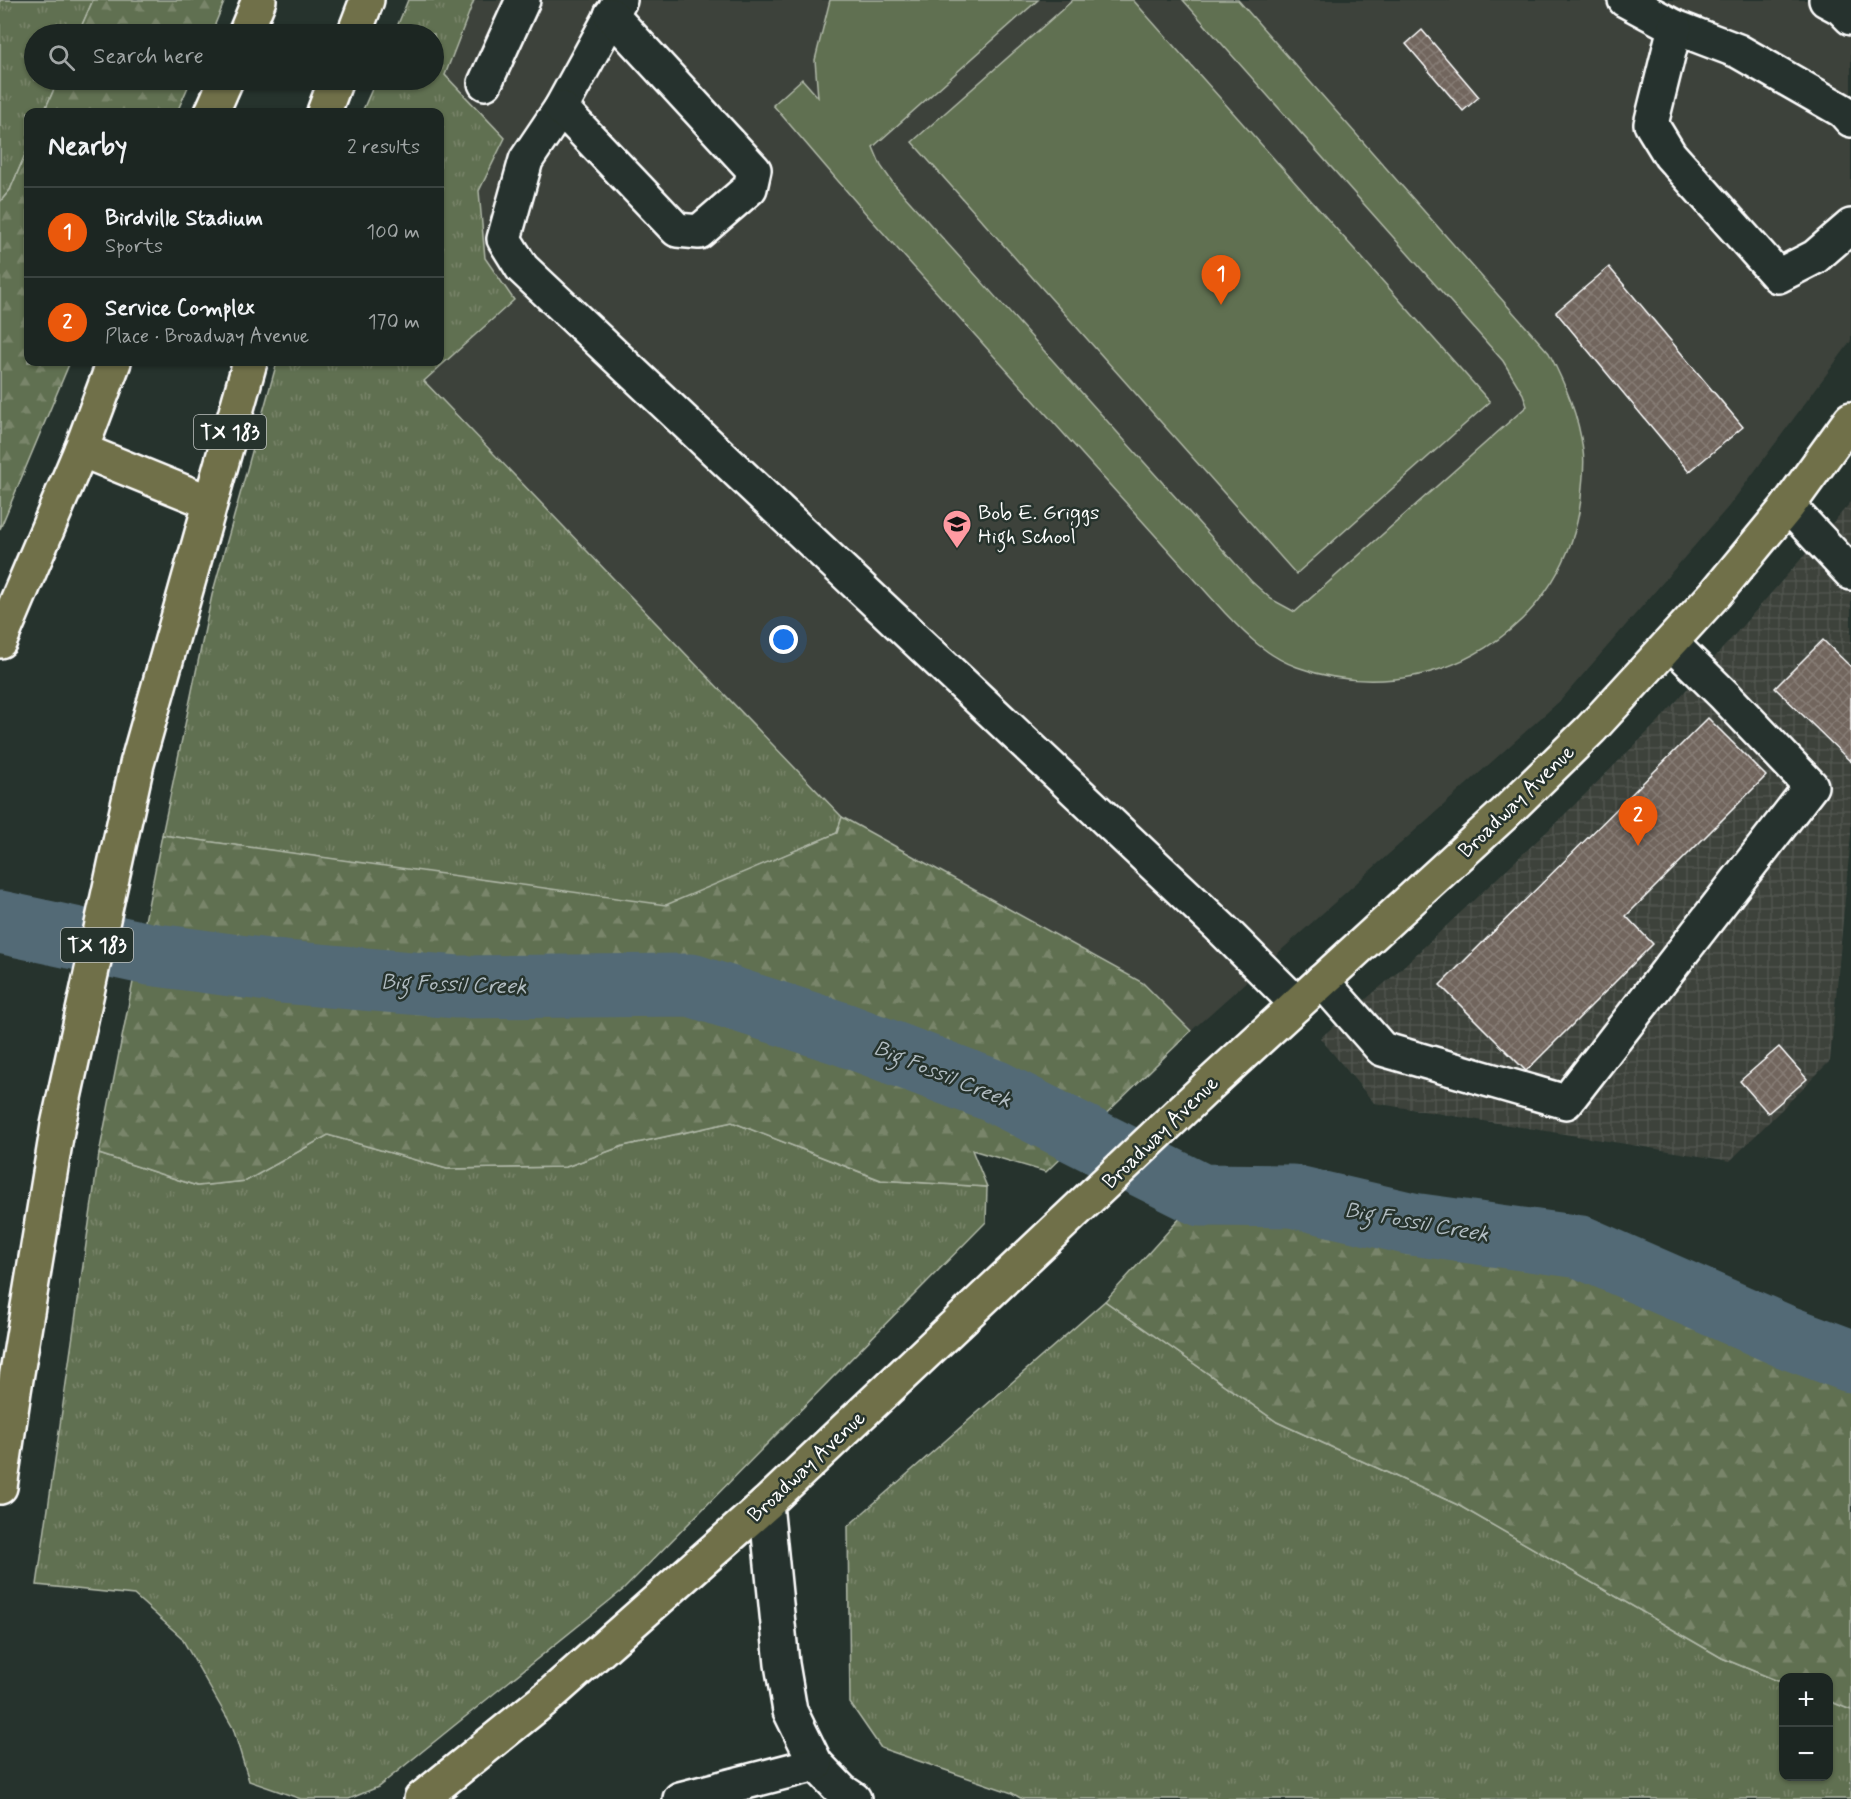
<!DOCTYPE html>
<meta charset="utf-8">
<style>
:root{--surface:#1c2622;--page:#252e2a;--text:#f1f3f6;--muted:#a0a5a5;--line:#3a4340;--accent:#ea580c}
body{margin:0;font-family:Mynerve,sans-serif;background:var(--page);color:var(--text)}
.controls{position:absolute;right:18px;bottom:18px;display:grid;overflow:hidden;border-radius:12px;box-shadow:0 2px 4px #0004}
.controls button{width:54px;height:54px;display:grid;place-items:center;padding:0;border:0;border-bottom:2px solid var(--line);background:var(--surface);color:var(--text);font:30px sans-serif}
.you{position:absolute;left:784px;top:640px;width:21px;height:21px;margin:-15px;border:4px solid #fff;border-radius:50%;background:#1a73e8;box-shadow:0 0 0 9px #1a73e833}
.badge{display:grid;place-items:center;width:39px;height:39px;border-radius:50%;background:var(--accent);color:#fff;font-size:20px;font-weight:700}
.pin{position:absolute;translate:-50% -50px;filter:drop-shadow(0 2px 3px #0008)}
.pin::after{content:'';position:absolute;top:32px;width:21px;height:18px;background:inherit;clip-path:polygon(0 0,100% 0,50% 100%)}
.list{margin:0;padding:0;list-style:none}
h2{display:flex;justify-content:space-between;align-items:center;height:78px;margin:0;padding:0 24px;font-size:26px}
h2 small{font-size:20px;font-weight:400;color:var(--muted)}
.list li{display:grid;grid-template-columns:39px 1fr auto;gap:18px;align-items:center;box-sizing:border-box;height:90px;padding:0 24px;border-top:2px solid var(--line)}
.list b{display:block;font-size:22px;white-space:nowrap}
.list p{margin:0;font-size:20px;white-space:nowrap;color:var(--muted)}
.list em{font-size:20px;font-style:normal;color:var(--muted)}
.icon{flex:none;width:33px;height:33px;fill:none;stroke:currentColor;stroke-width:2;stroke-linecap:round;stroke-linejoin:round}
.map{position:relative;flex:none;width:1851px;height:1799px;overflow:hidden}
.search{position:absolute;background:var(--surface);box-shadow:0 2px 4px #0004;left:24px;top:24px;width:420px;height:66px;display:flex;align-items:center;gap:15px;box-sizing:border-box;padding:0 21px;border-radius:33px;color:var(--muted);font-size:22px}
.panel{position:absolute;background:var(--surface);box-shadow:0 2px 4px #0004;left:24px;top:108px;width:420px;height:258px;border-radius:12px}
.map>svg:first-child{display:block}
.built{fill:#3c423b}
.industrial{fill:url(#industrial-grid)}
.grass{fill:url(#grass-tufts);stroke:#b0b8a8;stroke-width:1.5}
.forest{fill:url(#forest-firs);stroke:#b0b8a8;stroke-width:1.5}
.garden{fill:#617051;stroke:#b0b8a8;stroke-width:1.5}
.lines{fill:none;stroke-linecap:round;stroke-linejoin:round}
.river{stroke:#526a76;stroke-width:63}
.building{fill:url(#building-cross-hatch);stroke:#fff;stroke-width:1.5}
.minor-casing{stroke:#fff;stroke-width:38}
.major-casing{stroke:#fff;stroke-width:38}
.minor{stroke:#26332d;stroke-width:33}
.major{stroke:#70704a;stroke-width:33}
.labels{text-anchor:middle;stroke-width:5;stroke-linejoin:round;paint-order:stroke}
.shield{fill:#26332d;stroke:#bec2c0;stroke-width:1.5}
.shield-label{font-size:20px;font-weight:bold;fill:#fff}
.poi-label{font-size:21px;fill:#fff;stroke:#26332d;text-anchor:start}
.street-label{font-size:21px;fill:#fff;stroke:#26332d}
.water-label{font-size:22px;font-style:italic;fill:#b1bcc1;stroke:#26332d}
</style>
<div class="map">
<svg width="1851" height="1799" viewBox="0 0 1851 1799">
<defs>
<pattern id="industrial-grid" width="8" height="8" patternUnits="userSpaceOnUse" patternTransform="scale(1.5)"><rect width="8" height="8" fill="#3c423b"/><path d="M0 4h8M4 0v8" fill="none" stroke="#50554f"/></pattern>
<pattern id="grass-tufts" width="24" height="20" patternUnits="userSpaceOnUse" patternTransform="scale(1.5)"><rect width="24" height="20" fill="#617051"/><path d="M3 7l-1-3M5 7V3M7 7l1-3M15 17l-1-3M17 17v-4M19 17l1-3" fill="none" stroke="#79856b"/></pattern>
<pattern id="forest-firs" width="22" height="20" patternUnits="userSpaceOnUse" patternTransform="scale(1.5)"><rect width="22" height="20" fill="#617051"/><path d="M5 1l3.5 6h-7zM16 11l3.5 6h-7z" fill="#79856b"/></pattern>
<pattern id="building-cross-hatch" width="8" height="8" patternUnits="userSpaceOnUse" patternTransform="scale(1.5)"><rect width="8" height="8" fill="#71655d"/><path d="M0 0l8 8M0 8l8-8" fill="none" stroke="#867c75"/></pattern>
</defs>
<rect width="100%" height="100%" fill="#26332d"/>
<filter id="ink" filterUnits="userSpaceOnUse"><feTurbulence type="fractalNoise" baseFrequency=".0167" numOctaves="2"/><feDisplacementMap in="SourceGraphic" scale="12" xChannelSelector="R" yChannelSelector="G"/><feConvolveMatrix kernelMatrix="1 2 1 2 8 2 1 2 1" color-interpolation-filters="sRGB"/></filter>
<g filter="url(#ink)">
<polygon class="built" points="408,0 1851,0 1851,341 1729,506 1561,700 1191,1031 1143,983 933,870 162,835 212,595 277,362 440,362 440,112 362,112 376,80 434,80 434,34 394,34"/>
<polygon class="industrial" points="1851,502 1851,834 1830,1061 1730,1161 1374,1103 1320,1038 1392,977 1561,818 1658,722"/>
<g class="grass">
<polygon points="0,0 93,0 78,34 34,34 34,80 58,80 44,112 28,112 28,148 10,190 0,202"/>
<polygon points="408,0 474,0 445,75 505,138 479,191 485,258 514,300 424,381 842,817 837,833 666,906 162,835 212,595 277,362 440,362 440,112 362,112 376,80 434,80 434,34 394,34"/>
<polygon points="732,1122 880,1180 987,1187 986,1222 624,1589 378,1787 349,1799 301,1799 249,1781 233,1728 181,1637 134,1595 37,1585 99,1154 197,1186 246,1181 328,1135 447,1169 566,1167 623,1146"/>
<polygon points="1105,1301 1277,1422 1458,1505 1722,1658 1783,1683 1784,1776 1828,1776 1829,1701 1851,1710 1851,1799 1022,1799 1012,1793 881,1748 850,1703 848,1526"/>
</g>
<g class="forest">
<polygon points="93,0 225,0 211,34 78,34"/>
<polygon points="58,80 191,80 177,112 44,112"/>
<polygon points="28,148 28,362 70,362 0,529 0,202 10,190"/>
<polygon points="842,817 1143,983 1191,1031 1046,1172 972,1150 987,1187 881,1180 732,1122 623,1146 566,1167 447,1169 328,1135 246,1181 197,1186 99,1154 162,835 666,905 837,833"/>
<polygon points="1201,1195 1581,1247 1784,1336 1851,1361 1851,1710 1829,1701 1828,1678 1784,1678 1783,1683 1722,1658 1458,1505 1277,1422 1105,1301"/>
</g>
<g class="garden">
<path d="M830 0H1038L873 147 881 166 893 183 1251 581 1271 599 1295 612 1527 406 1523 394 1503 361 1183 0H1238L1549 353C1565 384 1579 416 1583 451 1585 463 1583 475 1582 487 1574 628 1427 715 1297 667 1268 657 1246 635 1225 613L868 216 773 105 802 79 818 97 815 60Z"/>
<polygon points="1073,0 1133,0 1490,402 1296,574 912,142"/>
</g>
<g class="lines">
<polyline class="river" points="0,922 149,954 283,972 457,987 691,985 843,1034 994,1091 1201,1195 1292,1196 1412,1224 1581,1247 1784,1336 1851,1361"/>
</g>
<g class="building">
<polygon points="1422,30 1479,97 1463,111 1406,44"/>
<polygon points="1609,267 1743,427 1689,472 1556,312"/>
<polygon points="1823,640 1851,667 1851,762 1775,688"/>
<polygon points="1708,718 1766,776 1626,916 1653,944 1526,1071 1440,985"/>
<polygon points="1779,1047 1807,1079 1768,1113 1740,1081"/>
</g>
<g class="lines">
<g class="minor-casing">
<g id="minor">
<polyline points="620,0 561,108 526,160 504,239 522,268 1220,927 1297,1004"/>
<polyline points="1625,0 1675,27 1738,51 1843,111 1851,120"/>
<polyline points="1826,0 1841,8 1851,18"/>
<polyline points="1675,27 1651,124 1670,155 1778,276 1815,257 1851,226"/>
<polyline points="485,83 523,0"/>
<polyline points="561,108 677,230 699,232 750,188 754,170 611,15"/>
<polyline points="1788,506 1851,573"/>
<polyline points="1322,981 1382,1049 1566,1102 1811,786 1725,696 1671,643"/>
<polyline points="766,1504 782,1664 790,1711 816,1764 842,1791 854,1799"/>
<polyline points="680,1799 816,1764"/>
</g>
</g>
<g class="major-casing">
<g id="major">
<polyline points="245,34 259,0"/>
<polyline points="354,34 367,0"/>
<polyline points="212,112 226,80"/>
<polyline points="324,112 336,80"/>
<polyline points="81,450 209,502"/>
<polyline points="0,641 81,450 114,362"/>
<polyline points="0,1487 14,1391 58,1125 137,764 250,362"/>
<polyline points="421,1799 549,1696 766,1504 1210,1084 1503,815 1591,729 1716,593 1788,506 1851,419"/>
</g>
</g>
<use href="#minor" class="minor"/>
<use href="#major" class="major"/>
</g>
</g>
<defs>
<g id="school-pin" transform="scale(1.5)"><path d="M0 17L-7.5 6A9.5 9.5 0 1 1 7.5 6Z" fill="#ff9aa2" stroke="#26332d"/><path d="M0-5L7-2L0 1L-7-2ZM-4 1L0 2.5L4 1V4Q0 6-4 4Z" fill="#111"/></g>
</defs>
<g fill-rule="evenodd">
<use href="#school-pin" x="957" y="524"/>
</g>
<g class="labels">
<g class="shield">
<rect x="194" y="415" width="72" height="34" rx="4.5"/>
<rect x="61" y="928" width="72" height="34" rx="4.5"/>
</g>
<g class="shield-label">
<text x="230" y="439">TX 183</text>
<text x="97" y="952">TX 183</text>
</g>
<g class="poi-label">
<text x="978" y="519">Bob E. Griggs<tspan x="978" dy="24">High School</tspan></text>
</g>
<g class="street-label">
<text transform="translate(1516 801) rotate(-44)" y="7">Broadway Avenue</text>
<text transform="translate(1160 1132) rotate(-44)" y="7">Broadway Avenue</text>
<text transform="translate(806 1466) rotate(-43)" y="7">Broadway Avenue</text>
</g>
<g class="water-label">
<text transform="translate(454 983) rotate(2)" y="8">Big Fossil Creek</text>
<text transform="translate(943 1073) rotate(22)" y="8">Big Fossil Creek</text>
<text transform="translate(1417 1221) rotate(10)" y="8">Big Fossil Creek</text>
</g>
</g>
</svg>
<div class="controls">
<button>+</button>
<button>−</button>
</div>
<div class="you"></div>
<div class="pin badge" style="left:1221px;top:305px">1</div>
<div class="pin badge" style="left:1638px;top:846px">2</div>
<div class="search"><svg class="icon" aria-label="search" viewBox="0 0 24 24"><circle cx="10" cy="10" r="6"/><path d="M15 15l6 6"/></svg>Search here</div>
<section class="panel">
<h2>Nearby<small>2 results</small></h2>
<ul class="list">
<li><span class="badge">1</span><div><b>Birdville Stadium</b><p>Sports</p></div><em>100 m</em></li>
<li><span class="badge">2</span><div><b>Service Complex</b><p>Place · Broadway Avenue</p></div><em>170 m</em></li>
</ul>
</section>
</div>
